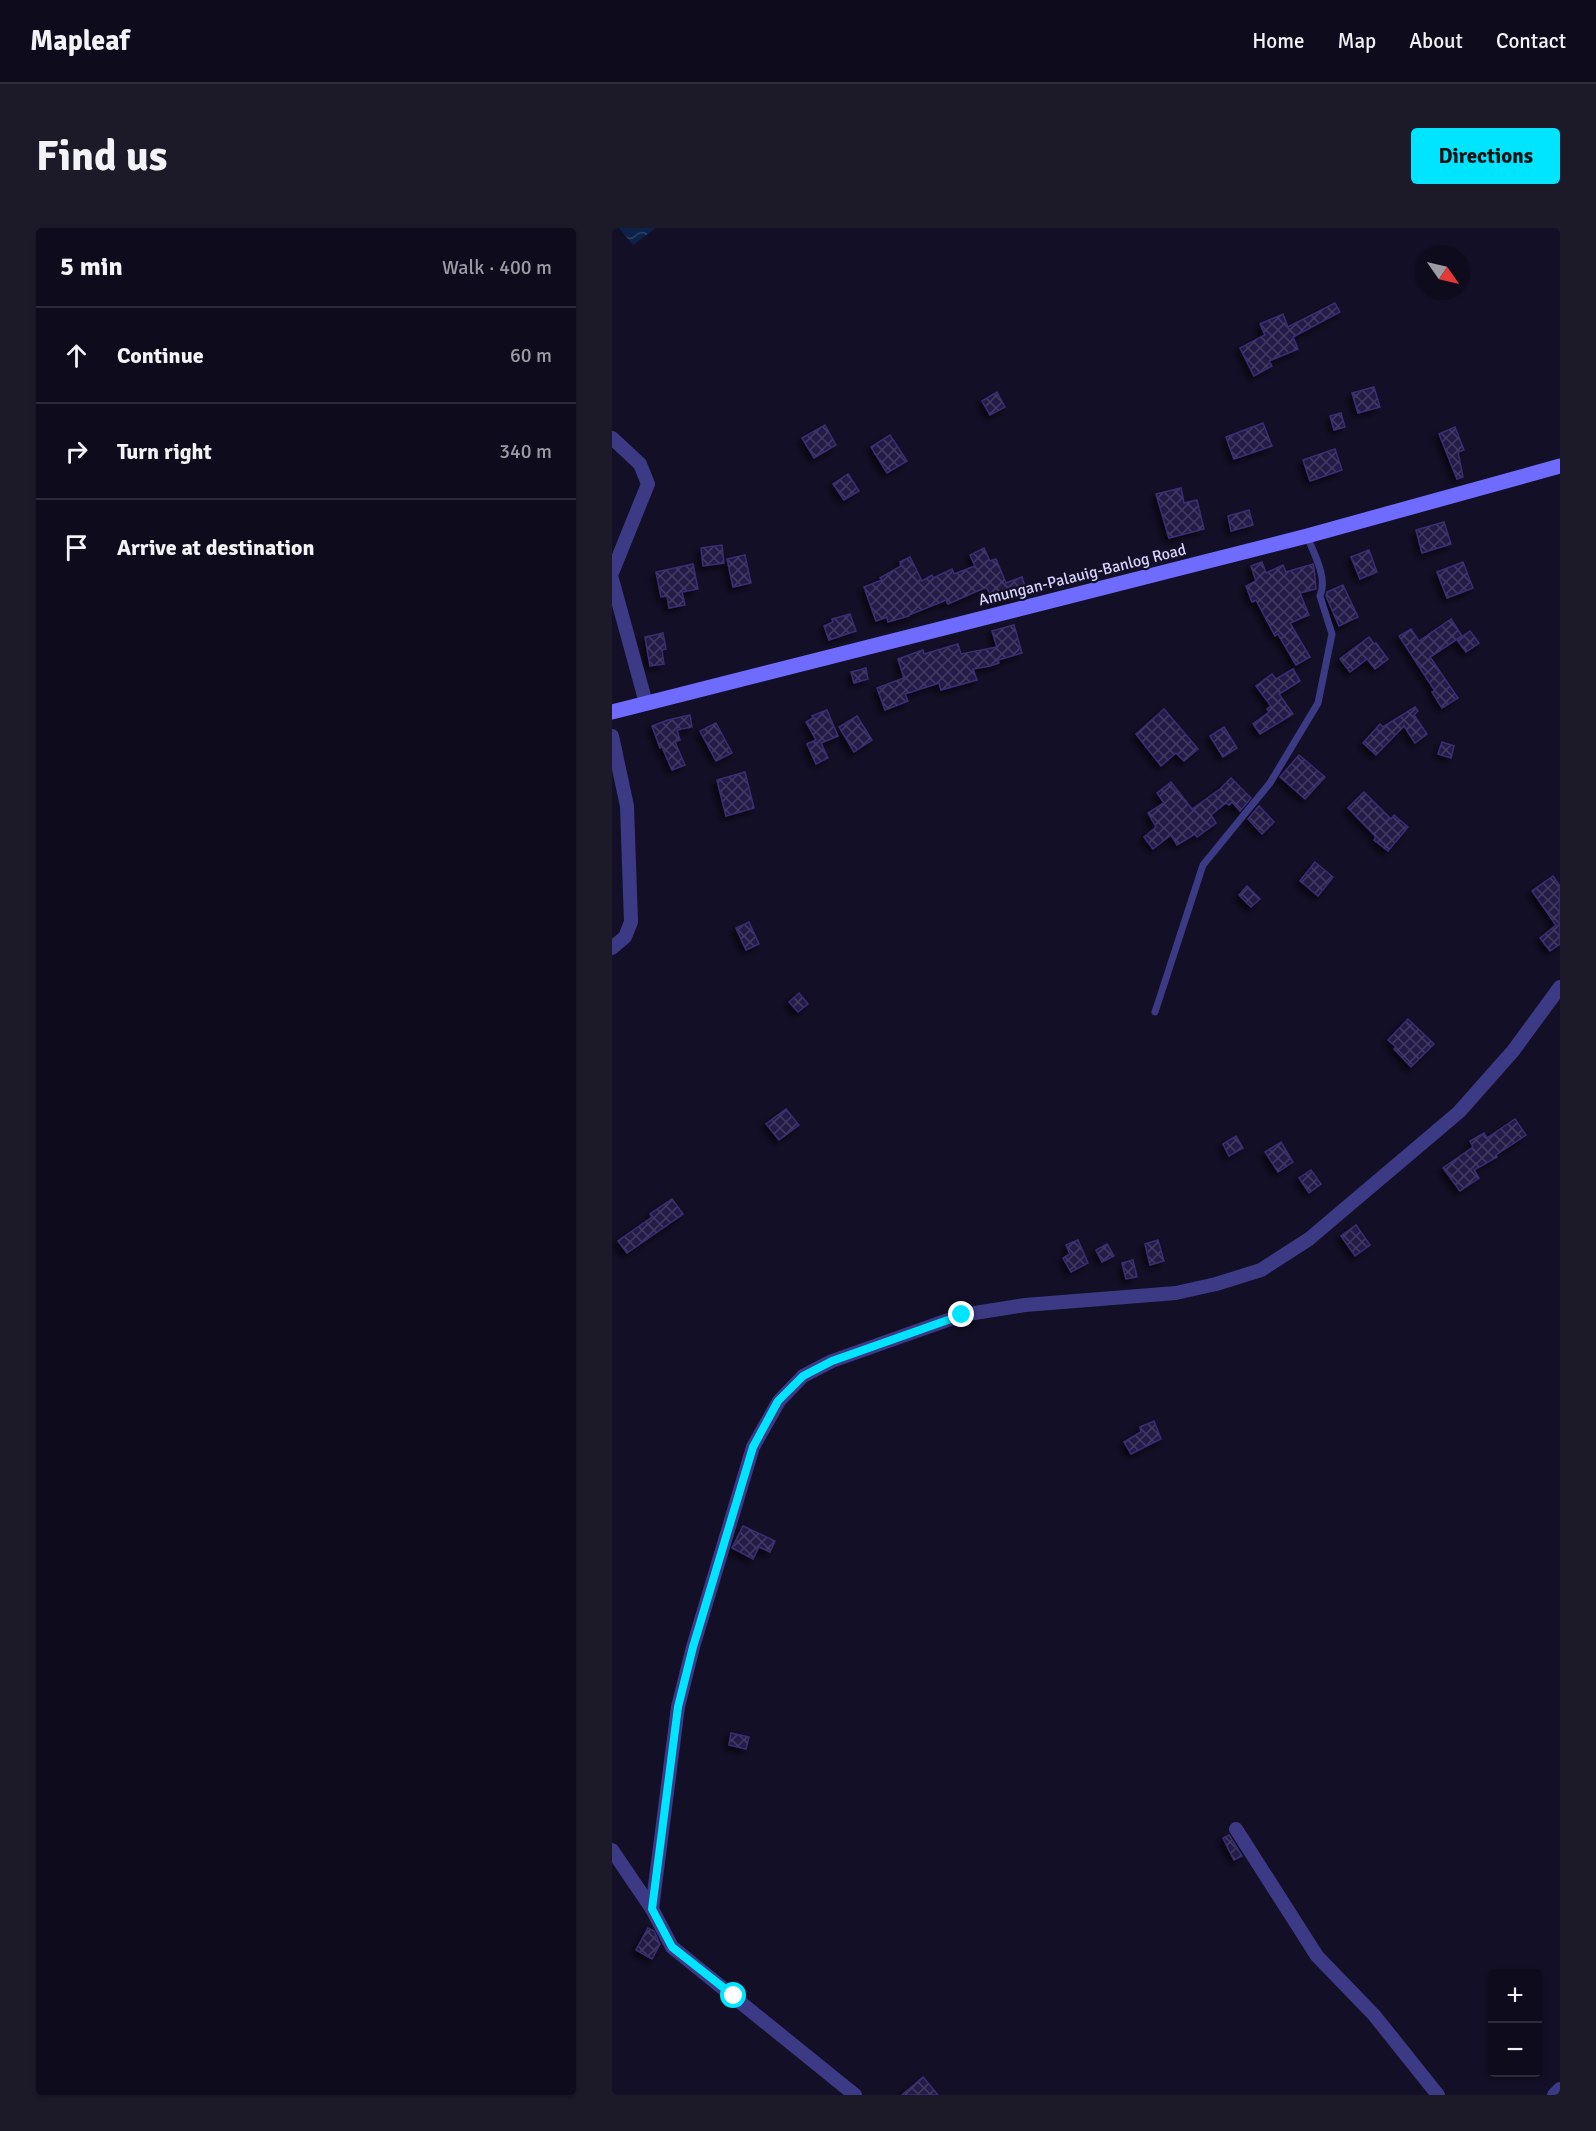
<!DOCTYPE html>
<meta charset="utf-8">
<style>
:root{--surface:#0e0b1c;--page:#1c1929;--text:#f1f3f6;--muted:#9b9ba3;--line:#2e2b3b;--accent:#00e5ff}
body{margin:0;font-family:Signika,sans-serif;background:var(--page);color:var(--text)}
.controls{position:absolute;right:18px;bottom:18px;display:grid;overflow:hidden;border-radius:6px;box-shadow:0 2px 4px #0004}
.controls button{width:54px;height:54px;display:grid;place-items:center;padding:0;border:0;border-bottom:2px solid var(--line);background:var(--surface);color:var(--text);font:30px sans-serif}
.compass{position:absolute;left:804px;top:18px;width:54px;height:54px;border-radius:50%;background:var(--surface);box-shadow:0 2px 4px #0004;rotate:124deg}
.stop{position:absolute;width:18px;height:18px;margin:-14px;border:4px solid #00e5ff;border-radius:50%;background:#fff}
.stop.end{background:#00e5ff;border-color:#fff;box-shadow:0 2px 6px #0008}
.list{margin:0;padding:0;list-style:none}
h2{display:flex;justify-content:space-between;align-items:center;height:78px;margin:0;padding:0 24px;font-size:26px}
h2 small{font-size:20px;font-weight:400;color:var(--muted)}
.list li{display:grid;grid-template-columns:39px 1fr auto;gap:18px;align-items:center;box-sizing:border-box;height:96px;padding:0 24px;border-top:2px solid var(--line)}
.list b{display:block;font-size:22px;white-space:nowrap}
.list em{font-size:20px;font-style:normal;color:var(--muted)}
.icon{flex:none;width:33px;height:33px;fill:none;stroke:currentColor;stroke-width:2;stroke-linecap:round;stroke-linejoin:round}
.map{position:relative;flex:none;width:948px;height:1867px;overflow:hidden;border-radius:6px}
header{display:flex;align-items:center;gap:36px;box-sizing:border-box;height:84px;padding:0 30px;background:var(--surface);border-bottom:2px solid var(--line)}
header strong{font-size:28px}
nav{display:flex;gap:33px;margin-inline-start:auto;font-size:21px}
.intro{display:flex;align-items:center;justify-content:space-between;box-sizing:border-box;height:144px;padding:0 36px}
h1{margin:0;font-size:42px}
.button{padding:15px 27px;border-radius:6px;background:var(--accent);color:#111;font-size:21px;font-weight:700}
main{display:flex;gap:36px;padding:0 36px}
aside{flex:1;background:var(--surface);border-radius:6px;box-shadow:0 2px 4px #0004}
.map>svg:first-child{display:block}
.water{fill:url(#water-waves)}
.building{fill:url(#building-cross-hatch);stroke:#3b2d73;stroke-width:1.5;filter:url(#shadow)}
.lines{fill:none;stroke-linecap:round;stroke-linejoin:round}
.lane{stroke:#3d3a85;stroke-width:7}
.street{stroke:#3d3a85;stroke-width:14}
.secondary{stroke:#6f6bff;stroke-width:15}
.route{stroke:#00e5ff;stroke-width:8}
.labels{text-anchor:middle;stroke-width:4.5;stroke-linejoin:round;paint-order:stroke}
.street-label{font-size:16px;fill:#d9d4ff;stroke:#130f26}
</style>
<header>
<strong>Mapleaf</strong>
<nav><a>Home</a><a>Map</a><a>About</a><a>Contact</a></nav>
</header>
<div class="intro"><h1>Find us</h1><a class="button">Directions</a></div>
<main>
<aside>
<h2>5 min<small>Walk · 400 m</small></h2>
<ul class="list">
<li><svg class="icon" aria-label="ahead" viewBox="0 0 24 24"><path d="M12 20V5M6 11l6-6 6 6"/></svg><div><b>Continue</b></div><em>60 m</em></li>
<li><svg class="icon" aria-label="right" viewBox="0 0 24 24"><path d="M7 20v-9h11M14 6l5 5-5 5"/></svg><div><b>Turn right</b></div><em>340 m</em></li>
<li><svg class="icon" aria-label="arrive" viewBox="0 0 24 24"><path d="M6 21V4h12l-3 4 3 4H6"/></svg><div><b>Arrive at destination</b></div></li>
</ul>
</aside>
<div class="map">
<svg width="948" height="1867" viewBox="0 0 948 1867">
<defs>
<pattern id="water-waves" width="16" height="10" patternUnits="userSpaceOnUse" patternTransform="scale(1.5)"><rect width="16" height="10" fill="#0c2248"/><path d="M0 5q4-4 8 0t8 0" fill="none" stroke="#2f4163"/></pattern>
<pattern id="building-cross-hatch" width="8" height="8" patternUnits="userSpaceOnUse" patternTransform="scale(1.5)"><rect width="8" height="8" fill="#241b47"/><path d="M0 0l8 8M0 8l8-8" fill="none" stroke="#433b63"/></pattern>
<filter id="shadow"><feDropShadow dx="-4" dy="4" stdDeviation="3" flood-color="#0009"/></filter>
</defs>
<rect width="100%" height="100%" fill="#130f26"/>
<polygon class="water" points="7,0 44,0 21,17"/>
<g class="building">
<polygon points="723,75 728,84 681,109 686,121 657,133 660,138 642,148 628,120 653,107 648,96 671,86 676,99"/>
<polygon points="762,159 768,179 746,185 740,165"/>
<polygon points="385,164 393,179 378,187 370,173"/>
<polygon points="729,185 733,199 722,202 718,188"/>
<polygon points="651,195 660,218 622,231 614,209"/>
<polygon points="213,197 224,217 202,230 190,210"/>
<polygon points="843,199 852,222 846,224 851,249 845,251 827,206"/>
<polygon points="278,207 295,233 275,245 259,219"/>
<polygon points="723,221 730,242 698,253 691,232"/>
<polygon points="236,246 247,263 232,272 221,256"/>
<polygon points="569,260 572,275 585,272 592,301 557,310 544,266"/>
<polygon points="637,282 641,297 619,303 616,288"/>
<polygon points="832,294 839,316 810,325 804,302"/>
<polygon points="110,317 112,335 91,338 89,320"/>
<polygon points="372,320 378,333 384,331 394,355 410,349 414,362 380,372 375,360 370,361 336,376 334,372 297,387 297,388 276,394 275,389 264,393 252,359 270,352 268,350 289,338 288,334 298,329 310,353 320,347 321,350 340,341 342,346 363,338 358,327"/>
<polygon points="757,322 765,344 748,351 739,329"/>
<polygon points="133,327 139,355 121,359 115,331"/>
<polygon points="650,334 654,345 671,337 674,344 701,336 702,340 704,361 688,365 697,387 678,395 698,429 684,437 666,406 663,408 644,372 640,374 634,358 644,353 639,338"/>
<polygon points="851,334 861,360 835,370 825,344"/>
<polygon points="81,336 86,361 70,364 73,377 57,380 55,368 49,369 44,344"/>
<polygon points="731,357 746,389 727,398 714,368 715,364"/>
<polygon points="238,386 244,403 217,412 212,398 221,394 220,391"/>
<polygon points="839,391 850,408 818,429 846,470 830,480 820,464 823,463 787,408 799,401 807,413"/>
<polygon points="402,397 410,425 386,432 387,435 378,438 361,441 365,452 329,462 327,455 293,466 296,473 273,482 265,460 292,450 286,431 311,422 312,426 346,416 349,426 385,419 380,403"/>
<polygon points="858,403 867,415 854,424 845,412"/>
<polygon points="51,405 54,421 50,422 52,436 38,438 33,409"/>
<polygon points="757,409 762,416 764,415 776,431 763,441 755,431 738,444 728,431"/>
<polygon points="254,440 256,451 242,455 239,444"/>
<polygon points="681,441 688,453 667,466 681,486 648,506 641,496 657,484 655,481 659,478 644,458 660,446 664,451"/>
<polygon points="803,479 806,483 802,487 815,506 803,515 792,498 764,527 751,515 768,496 771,499"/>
<polygon points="552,481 586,521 572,533 564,525 549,538 524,506"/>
<polygon points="215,482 226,508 209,515 216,530 204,536 195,516 204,512 194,494 201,490 200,488"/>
<polygon points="78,487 80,499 65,502 68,512 63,514 73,537 60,542 50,519 48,520 40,498 56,492"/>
<polygon points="245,488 260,512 242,524 227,499"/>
<polygon points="104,495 120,525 104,533 88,503"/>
<polygon points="612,499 625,520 611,529 598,508"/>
<polygon points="830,514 842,518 839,530 826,526"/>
<polygon points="687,527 713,549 693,571 668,549"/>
<polygon points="133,544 142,580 114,588 105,552"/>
<polygon points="619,550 639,570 628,583 620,574 617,577 614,575 599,587 604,595 585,609 583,606 565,617 559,607 541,621 532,609 544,599 536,585 552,575 545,565 559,554 580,581 608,561"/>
<polygon points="752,564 779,591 782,587 796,599 776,623 762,612 764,609 736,580"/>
<polygon points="647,578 662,594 650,606 636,591"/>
<polygon points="703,634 721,649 706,668 688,653"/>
<polygon points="941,648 948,658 948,716 938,723 928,710 944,697 920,663"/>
<polygon points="635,658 648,671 639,679 627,667"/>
<polygon points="137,694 147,716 134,722 124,700"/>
<polygon points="187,765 196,776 186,784 177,774"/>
<polygon points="796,791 822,816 799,839 782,821 784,819 776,812"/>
<polygon points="174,881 187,897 167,912 154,896"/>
<polygon points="903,891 914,907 884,927 885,929 862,942 867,950 848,963 831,940 861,919 858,913 872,905 875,910"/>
<polygon points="624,908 631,920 617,928 611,916"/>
<polygon points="669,914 681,934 666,944 653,924"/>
<polygon points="699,942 709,956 697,965 687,950"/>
<polygon points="60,971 71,986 15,1025 6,1013 40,989 38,986"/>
<polygon points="744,997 758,1017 743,1028 729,1008"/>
<polygon points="466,1012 476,1035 459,1044 451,1030 458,1026 454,1017"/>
<polygon points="546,1012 552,1033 538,1037 533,1016"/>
<polygon points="495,1016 502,1028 490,1034 484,1022"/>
<polygon points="521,1032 525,1049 514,1051 510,1035"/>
<polygon points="542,1193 549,1211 519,1226 512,1214 529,1204 528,1199"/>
<polygon points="131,1298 163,1313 158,1324 147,1319 141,1331 120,1320"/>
<polygon points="119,1505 137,1509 134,1521 117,1517"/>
<polygon points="617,1607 630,1628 622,1632 611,1610"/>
<polygon points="36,1700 42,1703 48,1716 40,1731 24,1722"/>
<polygon points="311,1849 326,1867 290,1867"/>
</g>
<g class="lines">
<path class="lane" d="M543 784 591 637 658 555 706 475 720 406 708 368C716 350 702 326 695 308"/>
<g class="street">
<polyline points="0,210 28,236 36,256 0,345"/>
<polyline points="0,351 34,475"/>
<polyline points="0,508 15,578 19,694 13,709 0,720"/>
<polyline points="624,1601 705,1728 762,1787 826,1867"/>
<polyline points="0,1622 40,1681 60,1719 243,1867"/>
<polyline points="40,1681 66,1479 81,1419 141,1219 167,1173 191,1148 220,1133 350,1087 413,1077 564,1065 604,1056 649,1042 697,1011 847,884 901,823 948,759"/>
<polyline points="942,1867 948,1861"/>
</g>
<polyline class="secondary" points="0,484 695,308 948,238"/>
</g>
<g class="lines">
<polyline class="route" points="122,1768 60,1719 40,1681 66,1479 81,1419 141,1219 166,1173 191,1148 220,1133 350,1087"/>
</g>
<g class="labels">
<g class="street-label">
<text transform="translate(470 346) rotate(-14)" y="6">Amungan-Palauig-Banlog Road</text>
</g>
</g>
</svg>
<div class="controls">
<button>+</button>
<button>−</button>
</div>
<svg class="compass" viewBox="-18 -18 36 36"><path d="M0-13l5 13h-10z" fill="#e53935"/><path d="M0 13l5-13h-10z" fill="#9b9ba3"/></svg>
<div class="stop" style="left:122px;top:1768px"></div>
<div class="stop end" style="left:350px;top:1087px"></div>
</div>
</main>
